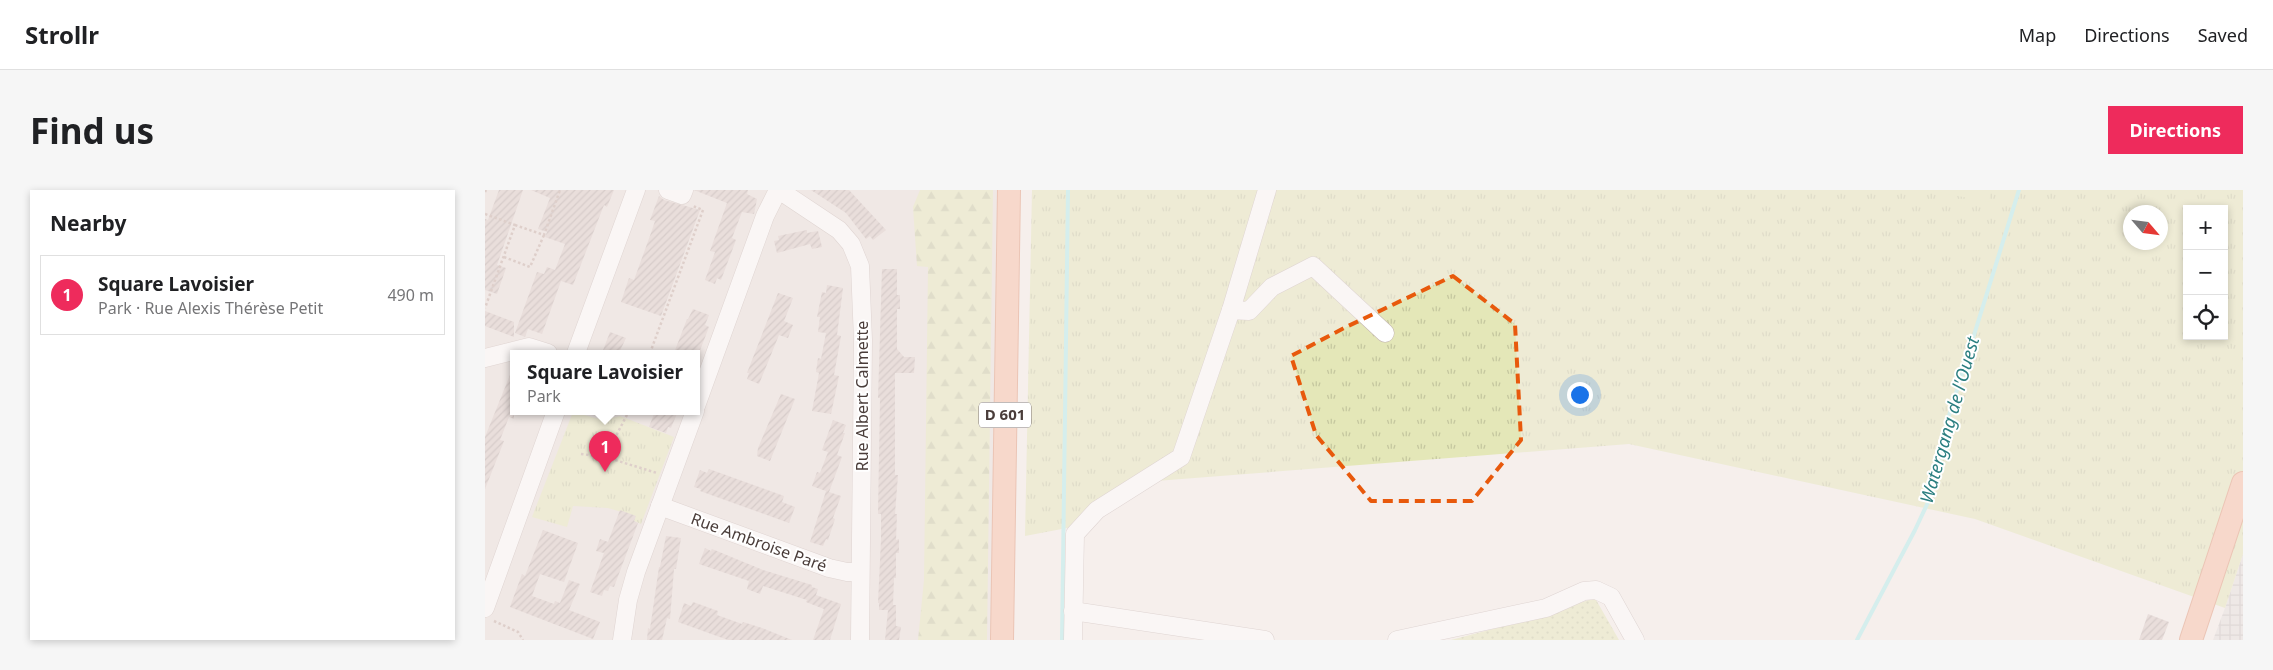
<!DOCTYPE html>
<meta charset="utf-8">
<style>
:root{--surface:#fff;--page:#f6f6f6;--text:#202124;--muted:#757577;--line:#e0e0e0;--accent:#ee2b5c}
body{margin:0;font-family:"Noto Sans",sans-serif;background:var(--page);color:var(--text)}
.controls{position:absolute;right:15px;top:15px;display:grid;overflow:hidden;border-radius:0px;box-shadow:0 2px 8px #0003}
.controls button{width:45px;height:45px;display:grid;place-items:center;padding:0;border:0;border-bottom:1px solid var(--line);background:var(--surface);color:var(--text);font:25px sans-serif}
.compass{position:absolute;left:1638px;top:15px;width:45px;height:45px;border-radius:50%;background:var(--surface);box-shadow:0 2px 8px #0003;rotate:118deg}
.you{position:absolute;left:1094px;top:204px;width:18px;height:18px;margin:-12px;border:4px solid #fff;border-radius:50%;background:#1a73e8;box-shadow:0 0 0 8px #1a73e833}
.badge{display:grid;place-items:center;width:32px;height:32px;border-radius:50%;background:var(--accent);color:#fff;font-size:16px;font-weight:700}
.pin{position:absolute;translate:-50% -41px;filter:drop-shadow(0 1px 2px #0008)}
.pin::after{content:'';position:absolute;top:26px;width:18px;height:15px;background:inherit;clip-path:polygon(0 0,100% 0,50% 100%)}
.popup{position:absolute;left:25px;top:160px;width:190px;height:65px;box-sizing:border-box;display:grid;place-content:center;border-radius:0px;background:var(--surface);filter:drop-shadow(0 1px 4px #0005);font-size:16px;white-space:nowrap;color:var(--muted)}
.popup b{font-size:19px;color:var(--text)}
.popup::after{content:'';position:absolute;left:50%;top:100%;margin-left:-10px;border:10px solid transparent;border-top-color:var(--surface)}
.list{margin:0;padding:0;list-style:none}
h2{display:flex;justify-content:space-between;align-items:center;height:65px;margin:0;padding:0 20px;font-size:21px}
h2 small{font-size:16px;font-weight:400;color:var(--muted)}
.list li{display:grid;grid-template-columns:32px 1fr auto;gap:15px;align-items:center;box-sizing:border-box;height:80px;margin:0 10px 10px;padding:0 10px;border:1px solid var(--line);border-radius:0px}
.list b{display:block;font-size:19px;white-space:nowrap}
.list p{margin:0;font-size:16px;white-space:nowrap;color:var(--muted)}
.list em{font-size:16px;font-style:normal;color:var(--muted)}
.icon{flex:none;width:28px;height:28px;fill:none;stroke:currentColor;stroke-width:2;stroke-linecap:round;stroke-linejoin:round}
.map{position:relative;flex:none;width:1758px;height:450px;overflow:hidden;border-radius:0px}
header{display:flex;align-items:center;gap:30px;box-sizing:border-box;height:70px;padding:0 25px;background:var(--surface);border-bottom:1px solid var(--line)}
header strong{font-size:24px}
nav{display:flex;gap:28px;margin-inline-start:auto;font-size:18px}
.intro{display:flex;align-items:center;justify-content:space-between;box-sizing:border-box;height:120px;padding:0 30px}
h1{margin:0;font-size:35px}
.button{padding:12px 22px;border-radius:0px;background:var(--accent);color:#fff;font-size:18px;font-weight:700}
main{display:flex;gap:30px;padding:0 30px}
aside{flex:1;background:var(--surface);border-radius:0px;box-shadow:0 2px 8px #0003}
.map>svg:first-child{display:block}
.residential{fill:#e9dfdb;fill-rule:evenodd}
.industrial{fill:url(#industrial-grid)}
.grass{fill:url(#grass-tufts);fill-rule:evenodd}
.forest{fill:url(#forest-firs)}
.garden{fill:url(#garden-dots)}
.pitch{fill:#e4e7b8}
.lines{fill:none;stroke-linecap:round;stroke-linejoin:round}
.stream{stroke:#adeded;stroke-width:4}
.building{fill:url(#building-hatch)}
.minor-casing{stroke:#c4b6b2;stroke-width:19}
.major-casing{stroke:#de9272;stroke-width:24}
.path{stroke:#c1a9a1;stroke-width:2.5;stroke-dasharray:2.5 2.5;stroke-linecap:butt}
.minor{stroke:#fff;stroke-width:18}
.major{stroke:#f9bda2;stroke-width:22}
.marked{fill:none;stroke:#e8590c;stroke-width:4;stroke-dasharray:10 6;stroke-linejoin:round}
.labels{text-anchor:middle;stroke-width:4;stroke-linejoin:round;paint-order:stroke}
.shield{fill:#fff;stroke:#807775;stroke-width:1}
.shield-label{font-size:15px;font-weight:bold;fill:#4a3d3a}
.street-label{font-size:16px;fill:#4a3d3a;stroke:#fff}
.water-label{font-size:18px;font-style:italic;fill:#2c7f81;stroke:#fff}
</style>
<header>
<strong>Strollr</strong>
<nav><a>Map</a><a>Directions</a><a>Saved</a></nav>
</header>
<div class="intro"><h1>Find us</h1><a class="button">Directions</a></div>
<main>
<aside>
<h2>Nearby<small></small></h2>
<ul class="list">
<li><span class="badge">1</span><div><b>Square Lavoisier</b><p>Park · Rue Alexis Thérèse Petit</p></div><em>490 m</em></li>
</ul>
</aside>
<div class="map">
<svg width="1758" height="450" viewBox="0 0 1758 450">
<defs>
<pattern id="industrial-grid" width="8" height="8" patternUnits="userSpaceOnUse" patternTransform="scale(1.25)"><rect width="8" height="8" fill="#e5dfdd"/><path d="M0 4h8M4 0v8" fill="none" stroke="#c6c0be"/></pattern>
<pattern id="grass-tufts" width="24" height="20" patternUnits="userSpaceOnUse" patternTransform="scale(1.25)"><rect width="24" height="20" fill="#e4e7b8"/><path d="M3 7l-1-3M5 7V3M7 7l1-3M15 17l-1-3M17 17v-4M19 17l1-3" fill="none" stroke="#c5c79f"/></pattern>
<pattern id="forest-firs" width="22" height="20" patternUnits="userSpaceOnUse" patternTransform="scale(1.25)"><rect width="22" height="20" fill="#e4e7b8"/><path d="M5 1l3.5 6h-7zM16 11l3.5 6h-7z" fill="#c5c79f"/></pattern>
<pattern id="garden-dots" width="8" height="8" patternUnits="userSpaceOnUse" patternTransform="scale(1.25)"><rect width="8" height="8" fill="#e4e7b8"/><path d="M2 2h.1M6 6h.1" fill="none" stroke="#c5c79f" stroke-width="1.8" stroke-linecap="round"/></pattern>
<pattern id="building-hatch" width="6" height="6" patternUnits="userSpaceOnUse" patternTransform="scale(1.25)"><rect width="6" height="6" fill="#d9c9c5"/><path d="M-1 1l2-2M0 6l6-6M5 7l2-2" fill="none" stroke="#b2a4a1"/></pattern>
</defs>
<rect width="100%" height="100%" fill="#f5efec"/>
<path class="residential" d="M0 0H514L510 450H0ZM29 163H211V221H29Z"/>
<polygon class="industrial" points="1758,364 1758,450 1728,450 1740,418"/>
<g class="grass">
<path d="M547 0H1758V364L1740 418 1490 329 1144 254 671 291 603 334 540 346ZM1702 19H1739V146H1702ZM1646 22H1676V52H1646Z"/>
<polygon points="88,222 118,230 135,226 189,247 156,334 149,331 150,326 123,318 88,316 82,337 47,327"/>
</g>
<polygon class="forest" points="435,0 508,0 502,450 433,450 439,390 443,77 432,76 428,17"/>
<polygon class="garden" points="1110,408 1134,450 966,450 1034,432"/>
<polygon class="pitch" points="1442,0 1506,0 1504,12"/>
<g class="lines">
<g class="stream">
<polyline points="577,450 583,0"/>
<polyline points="1372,450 1430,340 1445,308 1462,232 1534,0"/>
</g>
</g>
<g class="building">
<polygon points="14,0 38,0 12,75 21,78 12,104 0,100 0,29 3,30"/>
<polygon points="46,0 129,0 122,17 119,15 88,95 76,91 57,144 43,139 40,147 30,143 52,82 59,84 62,77 70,80 80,54 60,47 62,42 53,39 65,8"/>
<polygon points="209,0 263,0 262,4 272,9 269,24 257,22 247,48 251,50 236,90 232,88 230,94 220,90 230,62 225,61 242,13"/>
<polygon points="326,0 364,0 401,40 388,50 385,46 381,49 361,23"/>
<polygon points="174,6 179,10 215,20 176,126 136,112 144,88 149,90 166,43 170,31 165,30"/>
<polygon points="322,40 322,43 333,41 337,57 327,59 325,54 292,63 289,51 294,50 293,46"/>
<polygon points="397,79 412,79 412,105 415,105 415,119 412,119 412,159 419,167 430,167 429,183 410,183 410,285 413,285 410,324 412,324 411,350 414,349 414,363 411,363 411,388 409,388 408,415 411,415 411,436 416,437 414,450 400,450 403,420 394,420 394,413 393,413 396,349 396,324 393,324 395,208 393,208"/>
<polygon points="342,95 358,98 352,145 356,146 349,185 354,186 346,224 327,221 334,183 331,182 333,168 336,169 341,143 333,142 335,127 332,127 337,102 341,103"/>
<polygon points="293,103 308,108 299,131 308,135 303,148 294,145 274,194 262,189 264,183 262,183"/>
<polygon points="208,119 224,125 220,135 224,137 214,163 189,163 202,129 203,129"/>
<polygon points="0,121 29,132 29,147 0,136"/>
<polygon points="125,142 141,148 134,163 117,163"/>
<polygon points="27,180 29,180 29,229 24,227 15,250 19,251 0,299 0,247"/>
<polygon points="296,204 310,209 285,271 272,266 273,258"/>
<polygon points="170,221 193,221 186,238 183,237 181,243 164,237"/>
<polygon points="348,230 361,235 358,243 360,243 352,265 357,267 344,302 356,306 348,328 350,329 343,350 341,349 338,356 325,352 341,301 327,296 332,282 335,283 343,262 337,260"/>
<polygon points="224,279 299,306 297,312 310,317 304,333 215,301 216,299 209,297 215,280 222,283"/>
<polygon points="135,320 151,326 149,331 153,333 129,397 125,396 123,401 119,400 117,406 105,402 119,363 111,361 115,349 123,352"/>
<polygon points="58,340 93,353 79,392 55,384 47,406 69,414 70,411 75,413 84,390 95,394 84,420 115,432 108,449 25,417 37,384 40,386"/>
<polygon points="181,346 196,348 191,379 189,379 185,429 182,428 177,450 162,450 163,438 165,439 174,377 175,377"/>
<polygon points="220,358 226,361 227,359 278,380 327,395 327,397 333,399 331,405 356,414 345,450 328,450 339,419 321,412 322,410 278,396 275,404 262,399 264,391 214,374"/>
<polygon points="208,412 233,421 232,425 257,434 258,432 277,438 307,450 243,450 193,432 199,413 206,416"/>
<polygon points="1663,424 1684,432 1677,450 1654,450"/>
</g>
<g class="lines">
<g class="minor-casing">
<g id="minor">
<polyline points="183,0 197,5 199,0"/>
<polyline points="294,0 354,40 366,54 375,76 378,150 375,450"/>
<polyline points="746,120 764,121 787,97 828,76 900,143"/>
<polyline points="91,163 151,0"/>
<polyline points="0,168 44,157 63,163"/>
<polyline points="211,216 280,26 293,0"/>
<polyline points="175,316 344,378 362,382 375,382"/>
<polyline points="0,418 71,221"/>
<polyline points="588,421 780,450"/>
<polyline points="137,450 143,410 151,382 210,221"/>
<polyline points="588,450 590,344 612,320 696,267 746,120 782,0"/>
<polyline points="912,450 1061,418 1099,401 1111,400 1126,407 1150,450"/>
</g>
</g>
<g class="major-casing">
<g id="major">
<polyline points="517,450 524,0"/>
<polyline points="1706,450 1758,293"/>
</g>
</g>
<g class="path">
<polyline points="0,2 1,0"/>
<polyline points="0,24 30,35 0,118"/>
<polyline points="30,35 59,45 75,0"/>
<polyline points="19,67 45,77 59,45"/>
<polyline points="165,163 218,20 208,16"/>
<polyline points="96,264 120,267 172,283"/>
<polyline points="120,267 144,221"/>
<polyline points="9,431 33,442 38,450"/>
</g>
<use href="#minor" class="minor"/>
<use href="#major" class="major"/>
</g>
<path d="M0 0H1758V450H0ZM968 86 1030 134 1036 250 987 311H886L831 245 806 166 859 138Z" fill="#f5efec" fill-opacity=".55" fill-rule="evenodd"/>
<path class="marked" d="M968 86 1030 134 1036 250 987 311H886L831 245 806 166 859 138Z"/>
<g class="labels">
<rect class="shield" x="494" y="212.5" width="52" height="25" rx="4"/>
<g class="shield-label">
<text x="520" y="230">D 601</text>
</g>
<g class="street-label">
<text transform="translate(377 206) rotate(-90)" y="6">Rue Albert Calmette</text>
<text transform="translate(274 352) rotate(20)" y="6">Rue Ambroise Paré</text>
</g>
<g class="water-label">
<text transform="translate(1465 230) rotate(-74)" y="6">Watergang de l'Ouest</text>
</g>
</g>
</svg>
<div class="controls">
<button>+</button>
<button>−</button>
<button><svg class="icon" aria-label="locate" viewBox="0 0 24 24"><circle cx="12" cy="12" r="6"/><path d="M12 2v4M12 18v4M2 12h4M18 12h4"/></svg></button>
</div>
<svg class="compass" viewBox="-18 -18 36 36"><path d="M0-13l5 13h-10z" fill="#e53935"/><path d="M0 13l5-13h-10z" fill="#757577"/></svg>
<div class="you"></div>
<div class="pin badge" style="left:120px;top:282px">1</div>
<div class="popup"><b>Square Lavoisier</b>Park</div>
</div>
</main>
